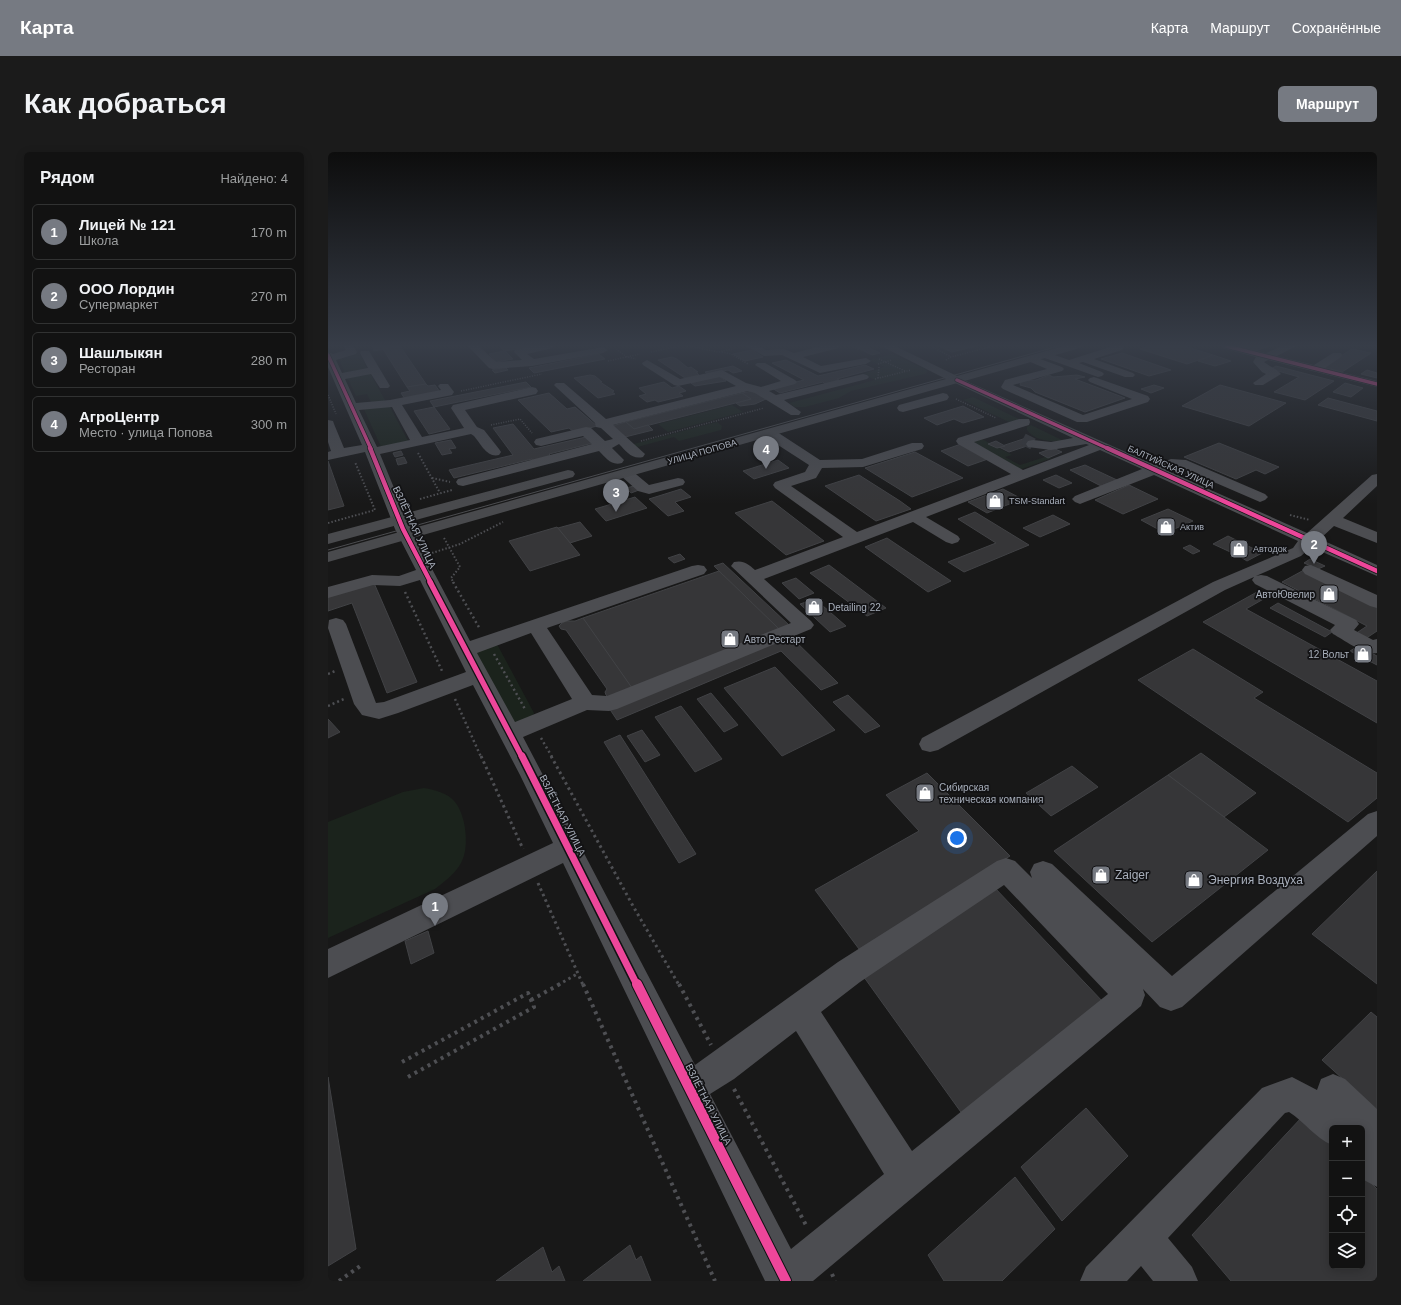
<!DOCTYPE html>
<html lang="ru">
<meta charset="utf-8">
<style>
:root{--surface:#121212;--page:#1b1b1b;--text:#f1f3f6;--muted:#9c9e9f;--line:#313232;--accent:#767a82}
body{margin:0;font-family:Helvetica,sans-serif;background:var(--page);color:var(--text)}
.controls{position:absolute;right:12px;bottom:12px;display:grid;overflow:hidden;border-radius:6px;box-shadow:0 2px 10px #0003}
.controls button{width:36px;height:36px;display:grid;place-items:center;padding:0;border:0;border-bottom:1px solid var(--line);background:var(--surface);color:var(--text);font:20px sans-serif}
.you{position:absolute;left:629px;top:686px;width:14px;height:14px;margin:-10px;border:3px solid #fff;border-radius:50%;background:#1a73e8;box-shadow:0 0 0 6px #1a73e833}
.badge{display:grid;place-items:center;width:26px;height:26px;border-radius:50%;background:var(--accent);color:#fff;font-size:13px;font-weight:700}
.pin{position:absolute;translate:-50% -33px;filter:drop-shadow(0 1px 2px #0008)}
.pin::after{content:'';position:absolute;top:21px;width:14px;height:12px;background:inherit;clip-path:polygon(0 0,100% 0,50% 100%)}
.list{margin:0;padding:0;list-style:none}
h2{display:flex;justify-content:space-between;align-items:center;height:52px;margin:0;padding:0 16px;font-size:17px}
h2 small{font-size:13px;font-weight:400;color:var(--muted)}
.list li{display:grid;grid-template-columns:26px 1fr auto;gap:12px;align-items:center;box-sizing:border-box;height:56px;margin:0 8px 8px;padding:0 8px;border:1px solid var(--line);border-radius:6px}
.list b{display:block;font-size:15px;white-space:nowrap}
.list p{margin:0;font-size:13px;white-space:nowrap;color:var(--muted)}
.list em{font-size:13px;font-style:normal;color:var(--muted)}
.icon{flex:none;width:22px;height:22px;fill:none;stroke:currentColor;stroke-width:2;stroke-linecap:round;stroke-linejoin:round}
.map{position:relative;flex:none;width:1049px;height:1129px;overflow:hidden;border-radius:6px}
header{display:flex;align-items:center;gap:24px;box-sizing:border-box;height:56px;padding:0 20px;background:var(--accent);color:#fff}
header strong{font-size:19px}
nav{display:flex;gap:22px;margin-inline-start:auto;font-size:14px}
.intro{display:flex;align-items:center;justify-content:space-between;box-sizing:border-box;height:96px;padding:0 24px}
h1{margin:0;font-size:28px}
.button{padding:10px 18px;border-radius:6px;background:var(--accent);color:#fff;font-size:14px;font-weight:700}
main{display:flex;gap:24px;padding:0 24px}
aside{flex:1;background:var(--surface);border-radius:6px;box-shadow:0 2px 10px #0003}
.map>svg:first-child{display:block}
.green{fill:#1b231c}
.building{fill:#363638;stroke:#414245}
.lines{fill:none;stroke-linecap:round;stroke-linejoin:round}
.minor-tunnel{stroke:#353639;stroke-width:12;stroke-dasharray:12 6;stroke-linecap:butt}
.path-far4{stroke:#4e4f53;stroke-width:1.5;stroke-dasharray:1 1.5;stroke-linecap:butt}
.path-far3{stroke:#4e4f53;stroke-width:2;stroke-dasharray:1.5 2;stroke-linecap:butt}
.path-far2{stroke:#4e4f53;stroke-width:2.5;stroke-dasharray:2 3;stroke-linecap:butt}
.path-far1{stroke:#4e4f53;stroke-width:3;stroke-dasharray:2.5 3.5;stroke-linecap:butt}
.path{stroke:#4e4f53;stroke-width:4;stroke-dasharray:3 4.5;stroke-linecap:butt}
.minor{fill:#4c4d51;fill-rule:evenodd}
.major{fill:#494a4d;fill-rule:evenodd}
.tram{stroke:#4c4d50;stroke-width:1}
.cycleway-far4-casing{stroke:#121214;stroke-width:5}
.cycleway-far3-casing{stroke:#121214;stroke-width:6}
.cycleway-far2-casing{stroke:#121214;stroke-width:8}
.cycleway-far1-casing{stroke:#121214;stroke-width:10}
.cycleway-casing{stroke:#121214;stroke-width:12}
.cycleway-far4{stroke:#ed469a;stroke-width:3.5}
.cycleway-far3{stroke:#ed469a;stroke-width:4.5}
.cycleway-far2{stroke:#ed469a;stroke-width:5.5}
.cycleway-far1{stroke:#ed469a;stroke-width:7}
.cycleway{stroke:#ed469a;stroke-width:10}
.labels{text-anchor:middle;stroke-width:3.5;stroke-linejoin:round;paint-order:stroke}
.far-street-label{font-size:9px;fill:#a8afbb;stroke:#121214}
.far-poi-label{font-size:9px;fill:#a8afbb;stroke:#121214;text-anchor:start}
.street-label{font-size:10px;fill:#a8afbb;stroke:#121214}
.poi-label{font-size:10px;fill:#a8afbb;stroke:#121214;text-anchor:start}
.near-poi-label{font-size:12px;fill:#a8afbb;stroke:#121214;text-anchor:start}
</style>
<header>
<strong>Карта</strong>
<nav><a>Карта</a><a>Маршрут</a><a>Сохранённые</a></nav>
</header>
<div class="intro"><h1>Как добраться</h1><a class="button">Маршрут</a></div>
<main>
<aside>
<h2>Рядом<small>Найдено: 4</small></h2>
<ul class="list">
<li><span class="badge">1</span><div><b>Лицей № 121</b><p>Школа</p></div><em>170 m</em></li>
<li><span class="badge">2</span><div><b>ООО Лордин</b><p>Супермаркет</p></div><em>270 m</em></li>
<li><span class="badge">3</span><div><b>Шашлыкян</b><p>Ресторан</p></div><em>280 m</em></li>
<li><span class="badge">4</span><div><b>АгроЦентр</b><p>Место · улица Попова</p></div><em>300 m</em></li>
</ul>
</aside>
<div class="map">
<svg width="1049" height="1129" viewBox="0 0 1049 1129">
<rect width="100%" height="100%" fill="#181818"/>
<g class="green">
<polygon points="32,202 40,218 17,222 11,206"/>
<polygon points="564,202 599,218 599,220 597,222 523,239 511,246 477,255 467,255 461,251 547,228 535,222 556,215 541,208"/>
<polygon points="42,221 58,250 44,252 39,242 28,244 19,225"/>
<polygon points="645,245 691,267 683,271 635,248"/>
<polygon points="61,253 80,289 53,295 35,255"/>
<polygon points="404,253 415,260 340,280 330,272"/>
<polygon points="389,270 394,274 393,278 351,289 346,285 306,296 302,293"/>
<path d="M703 273 736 289C722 290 707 289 699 278V275Z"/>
<polygon points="654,287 684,303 677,305 692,313 720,304 724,306 691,318 643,289"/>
<polygon points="162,491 170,494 206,561 203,567 182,571 147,504 149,496"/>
<path d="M96 636C107 638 120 641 127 650 138 663 142 696 133 711 127 722 116 730 107 737L0 786V670L75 640Z"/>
</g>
<g class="building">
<polygon points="44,194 72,194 46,199"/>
<polygon points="72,194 98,232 79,235 55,197"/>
<polygon points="176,194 204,194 177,199 185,207 168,210 161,202 176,199 172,195"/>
<polygon points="537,194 552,201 544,203 528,195"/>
<polygon points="610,194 648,194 624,200"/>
<polygon points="820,194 856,194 885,203 859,212 812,197"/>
<polygon points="911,194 941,194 927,199"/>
<polygon points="1024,197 1043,201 1014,220 995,215"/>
<polygon points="424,198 435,205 417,209 405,202"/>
<polygon points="794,201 843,218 821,224 773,207"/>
<polygon points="271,202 277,207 206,221 201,216"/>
<polygon points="885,203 903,209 887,214 870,209"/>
<polygon points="344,205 349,207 360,216 363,215 370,220 368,220 371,223 357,226 330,208"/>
<polygon points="458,208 490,224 537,213 546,217 509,227 511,228 497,232 495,230 452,241 444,236 476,228 444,211"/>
<polygon points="405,214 414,219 405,221 400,218 380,222 377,220"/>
<polygon points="948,214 1006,229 977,248 946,240 971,225 943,217"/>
<polygon points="177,215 180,218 167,221 164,218"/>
<polygon points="1039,218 1049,221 1049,226 1033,222"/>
<polygon points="262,223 267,224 274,230 272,230 286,239 284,240 287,242 270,246 246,226"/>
<polygon points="721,223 725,225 749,223 757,225 747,227 797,246 757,260 707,240 703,236 692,233 693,229 708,228"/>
<polygon points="390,224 398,229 367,234 363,231"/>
<polygon points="198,230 203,235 106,255 102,249"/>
<polygon points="336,230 344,236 351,234 358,239 351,241 355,244 330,250 327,248 319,250 311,244 318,242 311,236"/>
<polygon points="1017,231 1035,236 1023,245 1005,240"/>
<polygon points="98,232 100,234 107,233 112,240 77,247 73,241 82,239 79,235"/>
<polygon points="826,233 836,236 823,241 813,237"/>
<polygon points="892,233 958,251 921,274 854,254"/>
<polygon points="424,239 438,247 427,252 412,254 408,251 423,247 414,241"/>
<polygon points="221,241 239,257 247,255 269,274 246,280 241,276 223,280 190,248"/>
<polygon points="414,241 423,247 306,277 298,270"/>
<polygon points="1000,246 1049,259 1049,269 990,253"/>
<polygon points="635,254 656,265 635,271 626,267 609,273 596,266"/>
<polygon points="106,255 122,277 101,282 86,259"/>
<polygon points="298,270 306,277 320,273 325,278 297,285 284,274"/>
<polygon points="185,272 206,297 258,285 265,291 221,302 223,304 205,309 204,307 126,326 121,318 185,303 165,276"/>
<polygon points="698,286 708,291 681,300 671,295"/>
<polygon points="123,288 128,296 121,297 124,301 114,303 107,291"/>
<polygon points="668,289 677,294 669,296 660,292"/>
<polygon points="891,291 951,315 937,322 928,318 908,327 856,305"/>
<polygon points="633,292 660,307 640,314 613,299"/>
<polygon points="725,296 734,300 720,306 711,301"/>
<polygon points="73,299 75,303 67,305 65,301"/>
<polygon points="587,300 635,326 584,345 537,316"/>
<polygon points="76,305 79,311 70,313 68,307"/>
<polygon points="450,308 461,316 426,327 415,319"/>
<polygon points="0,309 16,354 0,358"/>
<polygon points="757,313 789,328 773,334 742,318"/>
<polygon points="531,323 572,349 583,357 548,369 497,334"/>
<polygon points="728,323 744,331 731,336 715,328"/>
<polygon points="801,333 830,347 795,362 767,348"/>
<polygon points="306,334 311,338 303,341 298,336"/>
<polygon points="353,337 363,345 347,350 356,359 340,364 321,347"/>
<polygon points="675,337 694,347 659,361 640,350"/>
<polygon points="307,345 319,356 278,369 267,357"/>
<polygon points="444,349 496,389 458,403 407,361"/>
<polygon points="840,357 865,369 837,381 813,368"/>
<polygon points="647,360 701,393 636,420 620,410 668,391 630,367"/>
<polygon points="725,363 742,372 712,385 695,376"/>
<polygon points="252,370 264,384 242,391 230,376"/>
<polygon points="229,375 252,403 202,419 181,389"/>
<polygon points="900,384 926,397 911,404 885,392"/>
<polygon points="559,386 623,429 600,440 537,395"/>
<polygon points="862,393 872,399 865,402 855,396"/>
<polygon points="927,396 936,400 919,409 911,404"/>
<polygon points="352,402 357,407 346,411 340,406"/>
<polygon points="982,407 997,414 990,417 976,411"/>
<polygon points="395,411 461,473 451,477 386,414"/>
<polygon points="501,413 558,456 539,464 482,421"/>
<polygon points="976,418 1049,453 1049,479 1037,487 1027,482 1039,474 954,430"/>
<polygon points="391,419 451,477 304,536 255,466"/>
<polygon points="468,426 486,441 471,447 454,431"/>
<polygon points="46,431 89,530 59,541 24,451 0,459 0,445"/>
<polygon points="929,440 939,445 918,457 1049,529 1049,571 875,470"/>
<polygon points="487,447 518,474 502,480 472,452"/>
<polygon points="950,451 1004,480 997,485 942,456"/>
<polygon points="255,466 304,536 281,546 278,543 277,540 279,537 238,478 233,477 231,474 234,471 238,469 247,469"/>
<polygon points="460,482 510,531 493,538 453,499 289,568 281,556"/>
<polygon points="1030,494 1049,504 1049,513 1022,499"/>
<polygon points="865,497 935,540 926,546 1049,621 1049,646 1020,670 810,528"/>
<polygon points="447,515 507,578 454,604 396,536"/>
<polygon points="383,541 410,573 396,580 369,547"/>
<polygon points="520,543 552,574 537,581 505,550"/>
<polygon points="353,554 394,607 367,620 327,565"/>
<polygon points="0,567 12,580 0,586"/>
<polygon points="314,578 332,603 317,610 299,584"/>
<polygon points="292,583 368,702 351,711 276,590"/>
<polygon points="873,601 928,641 896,665 840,623"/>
<polygon points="744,614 770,635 723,664 698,641"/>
<polygon points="599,621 682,704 531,797 487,738 591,679 558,643"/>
<polygon points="840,623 940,698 824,790 726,699"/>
<polygon points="1049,719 1049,832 984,782"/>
<polygon points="666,735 776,851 635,963 533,821"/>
<polygon points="100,779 106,801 83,812 77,789"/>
<polygon points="1043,860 1049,865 1049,958 994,908"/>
<polygon points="0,925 28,1097 0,1114"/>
<polygon points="758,956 800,1004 734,1069 693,1015"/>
<polygon points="974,965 1004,994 1004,1114 1034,1114 1034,1022 1049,1037 1049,1129 903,1129 864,1083"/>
<polygon points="687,1025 727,1077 674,1129 616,1129 600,1103"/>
<polygon points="302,1093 308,1108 313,1104 323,1129 255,1129"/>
<polygon points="215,1095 224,1120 231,1114 237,1129 168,1129"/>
</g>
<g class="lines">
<polyline class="minor-tunnel" points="695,287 705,292"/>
<g class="path-far4">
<polyline points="359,194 391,200 408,196"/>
<polyline points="603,194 623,205"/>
<polyline points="525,195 532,198"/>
<polyline points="288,197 299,205 308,207"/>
<polyline points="323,200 351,194"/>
<polyline points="394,200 403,202 420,212"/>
<polyline points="551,207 577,219"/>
<polyline points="618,208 623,205 665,194"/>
<polyline points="280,209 312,202"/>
<polyline points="550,212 564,208"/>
<polyline points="550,226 551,215"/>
<polyline points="547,227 583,218"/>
<polyline points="133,239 214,222"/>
<polyline points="0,243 8,262"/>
<polyline points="628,247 668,266"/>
<polyline points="163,273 192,267 204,281"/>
<polyline points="313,289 436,256"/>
</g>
<g class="path-far3">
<polyline points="90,301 112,341"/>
<polyline points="104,326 122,330"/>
<polyline points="92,347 124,338"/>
<polyline points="962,363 982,368"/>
<polyline points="0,371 47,358 27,310"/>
<polyline points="116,386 132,415 123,426 126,431"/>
<polyline points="104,401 132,392 175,370"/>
</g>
<g class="path-far2">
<polyline points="125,430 152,477"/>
<polyline points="77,440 115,521"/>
<polyline points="166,502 197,557"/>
<polyline points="0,522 7,519"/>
<polyline points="127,547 153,605"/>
<polyline points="0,554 16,547"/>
<polyline points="213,586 224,605"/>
</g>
<g class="path-far1">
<polyline points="153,604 195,697"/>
<polyline points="223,604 305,754 351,833"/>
<polyline points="210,731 255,833"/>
<polyline points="230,833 249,822"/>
</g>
<g class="path">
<polyline points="255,832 387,1129"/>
<polyline points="351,832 383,893"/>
<polyline points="203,848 232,832"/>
<polyline points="74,910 200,841 206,855 78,926"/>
<polyline points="406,937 479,1075"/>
<polyline points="504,1122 507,1129"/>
<polyline points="11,1129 35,1112"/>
</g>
<g class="minor">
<path d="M15 194H25L29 200 28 202 8 208 14 221 40 216 32 201 33 199H41L62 234 60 236H52L43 222 17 227 28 251 62 248 113 238 110 234 112 232H120L126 240 124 243 74 253 94 285 136 276 123 256 125 253 204 235 208 236 210 239 208 242 137 258 149 275 156 278 171 297 173 300 171 303C159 306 153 292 146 284L143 282 52 302 83 377 142 489 364 414 370 413 376 414 379 418 376 422 219 476 264 543 279 544 463 471 403 414 406 410C416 408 420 412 427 418L515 385 447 336 445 333 447 330 477 320 481 313 436 284 434 281 436 278H446L492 308 534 307 584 291H594L596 294 594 297 535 315 494 316 488 326 463 334 529 380 683 322 630 292 628 289 630 286 691 267H701L702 270 701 273 646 290 695 318 761 293 758 292 723 298 700 295 698 292 700 289 705 288 723 290 745 286 625 230 623 228 625 226 629 225 827 313 843 307 858 308 937 342 940 345 937 348 932 350 851 315H845L838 318 979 381 1044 323 1049 322V334L1015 366 1049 380V391L1006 374 992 387 1049 413V424L983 395 973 404 928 424 933 423 939 424 1028 468 1031 472 1026 478 1045 488 1049 487V501C1038 504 1016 488 1005 482L1002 478 1007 473 927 432 924 428 926 425 897 438 610 598 602 600 594 598 591 592 594 586 885 430 965 396 970 389 826 323 757 350 752 352 747 350 744 347 747 344 814 317 772 298 598 365 630 384 632 387 630 390 624 392 618 390 585 370 436 427 483 469 486 473 483 477 289 557 281 559 259 558 195 585 367 913 510 810 669 709 678 706 687 709 704 726 702 720 706 712 715 709 724 712 844 824 1040 662 1049 659V684L854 855 843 859 832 855 815 837 817 843 813 854 485 1129H437L235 711 0 826V797L225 691 192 623 145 533 70 561 51 567 34 563 26 552 0 476 1 468 8 466 15 468 18 472 48 551 56 550 138 520 92 428 72 434 45 433 0 446V435L44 423 71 424 88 418 67 377 37 300 0 308V300L3 299 0 290V268L5 269 6 272 16 296 34 293 0 215V200L5 202 18 198ZM64 255 82 288 49 295 31 258ZM203 481 244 547 187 570 149 501ZM676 733 780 842 584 999 493 860 532 830ZM468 879 556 1022 463 1097 382 942 406 927Z"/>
<polygon points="140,194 151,194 168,210 194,208 186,200 187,198 204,194 226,194 225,196 199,202 206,207 275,195 280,198 275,201 204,214 165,217 161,216"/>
<polygon points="418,194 431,194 438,198 456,197 466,201 493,194 512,194 511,196 475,205 493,214 538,206 543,209 538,212 492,221 454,203 436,204"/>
<polygon points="785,194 796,194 794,198 766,207 805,221 807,223 805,225 797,225 755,210 751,211 774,220 776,222 774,224 770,225 714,205 713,203 718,200 741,208"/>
<path d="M893 194H911L938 201 954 194H968L949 204 986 213 1005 201H1013L1014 203 1013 205 997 216 1049 229V235L940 208 936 210C941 214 950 218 953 222L935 233H927L925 231 938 222 934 220 925 210 928 205 894 196Z"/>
<polygon points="704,204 734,215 736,217 734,219 685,233 755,263 804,247 762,230 760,228 762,226 766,225 820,244 822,247 820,250 759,270 749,270 675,237 673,235 677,228 719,217 700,209 699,207 700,205"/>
<path d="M319 208 352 227 394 218 418 231 433 235 453 229 427 213 429 211H437L467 228 469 230 467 232 441 239 448 243 535 222 539 223 541 225 539 227 456 248 473 260 471 263H463L427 241 420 239 285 273 317 302 315 305C304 308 298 299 291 292L284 296 296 308 294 311C283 314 278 306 271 299L135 334 130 333 128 330 130 327 264 292 255 284 213 294 208 293 206 290 208 287 258 275 263 276 277 289 285 287 273 276 268 275 267 271 228 235 226 233 228 231H236L278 267 408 234 392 225 350 234 346 233 315 213 314 211Z"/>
<polygon points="615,241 619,242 621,245 619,248 575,260 571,259 569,256 571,253"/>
<polygon points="298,317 303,318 321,333 350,326 355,327 357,330 355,333 321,342 310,339 293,324 291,321 293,318"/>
<polygon points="983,413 1049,443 1049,456 1042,454 977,422 974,418 977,414"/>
<path d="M1005 922 1017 927 1049 957V1035L1034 1027V976H1004V993C987 986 977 970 961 960L957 961 840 1086 864 1115 870 1129H825L813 1114 799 1129H752L758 1115 934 936 964 925 989 938 993 927Z"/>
</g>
<g class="major">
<polygon points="553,194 567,194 629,224 736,194 753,194 752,196 0,410 0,400 618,227"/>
<polygon points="240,318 245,319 247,322 245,325 0,392 0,382"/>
</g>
<polyline class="tram" points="0,398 731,194"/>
<g class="cycleway-far4-casing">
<g id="cycleway-far4">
<polyline points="898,194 1049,232"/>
<polyline points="0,203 43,297"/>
<polyline points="629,228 781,297"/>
</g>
</g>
<g class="cycleway-far3-casing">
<g id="cycleway-far3">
<polyline points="42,296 75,377 103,431"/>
<polyline points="779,296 1049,419"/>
</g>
</g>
<g class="cycleway-far2-casing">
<polyline id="cycleway-far2" points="102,430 194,605"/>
</g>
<g class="cycleway-far1-casing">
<polyline id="cycleway-far1" points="194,604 309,833"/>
</g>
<g class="cycleway-casing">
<polyline id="cycleway" points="309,832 458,1129"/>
</g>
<use href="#cycleway-far4" class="cycleway-far4"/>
<use href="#cycleway-far3" class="cycleway-far3"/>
<use href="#cycleway-far2" class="cycleway-far2"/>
<use href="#cycleway-far1" class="cycleway-far1"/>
<use href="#cycleway" class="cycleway"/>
</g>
<linearGradient id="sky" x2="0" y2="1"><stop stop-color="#0d0d0d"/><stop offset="0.55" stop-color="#373d48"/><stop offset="1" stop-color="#373d48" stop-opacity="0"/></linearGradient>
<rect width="1049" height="352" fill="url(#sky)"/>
<defs>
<g id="shop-square" transform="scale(1)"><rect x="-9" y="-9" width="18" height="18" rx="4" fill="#767a82" stroke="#121214"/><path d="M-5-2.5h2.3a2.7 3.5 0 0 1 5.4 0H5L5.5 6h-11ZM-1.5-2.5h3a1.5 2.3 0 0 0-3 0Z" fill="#fff"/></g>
</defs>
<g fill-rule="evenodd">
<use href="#shop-square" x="667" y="349"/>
<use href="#shop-square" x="838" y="375"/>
<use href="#shop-square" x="911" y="397"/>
<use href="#shop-square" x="1001" y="442"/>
<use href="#shop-square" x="486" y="455"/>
<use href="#shop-square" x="402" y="487"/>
<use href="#shop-square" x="1035" y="502"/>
<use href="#shop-square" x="597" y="641"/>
<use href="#shop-square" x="773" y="723"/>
<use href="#shop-square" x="866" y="728"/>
</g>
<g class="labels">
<g class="far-street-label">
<text transform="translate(374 300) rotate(-16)" y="3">УЛИЦА ПОПОВА</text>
<text transform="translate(843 315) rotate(24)" y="3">БАЛТИЙСКАЯ УЛИЦА</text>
</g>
<g class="far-poi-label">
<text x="681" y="352">TSM-Standart</text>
<text x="852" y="378">Актив</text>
<text x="925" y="400">Автодок</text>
</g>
<g class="street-label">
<text transform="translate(87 375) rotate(65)" y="4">ВЗЛЁТНАЯ УЛИЦА</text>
<text transform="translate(235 663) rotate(63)" y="4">ВЗЛЁТНАЯ УЛИЦА</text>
<text transform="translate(381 952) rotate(63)" y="4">ВЗЛЁТНАЯ УЛИЦА</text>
</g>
<g class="poi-label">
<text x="987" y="446" text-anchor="end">АвтоЮвелир</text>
<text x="500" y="459">Detailing 22</text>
<text x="416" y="491">Авто Рестарт</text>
<text x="1021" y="506" text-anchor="end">12 Вольт</text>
<text x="611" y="639">Сибирская<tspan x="611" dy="12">техническая компания</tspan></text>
</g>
<g class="near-poi-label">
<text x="787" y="727">Zaiger</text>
<text x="880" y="732">Энергия Воздуха</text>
</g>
</g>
</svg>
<div class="controls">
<button>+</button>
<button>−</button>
<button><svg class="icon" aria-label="locate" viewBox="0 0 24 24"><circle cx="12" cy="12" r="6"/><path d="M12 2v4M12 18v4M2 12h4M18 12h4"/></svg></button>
<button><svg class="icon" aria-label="layers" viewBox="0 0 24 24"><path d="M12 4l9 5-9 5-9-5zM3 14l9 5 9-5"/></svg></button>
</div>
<div class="you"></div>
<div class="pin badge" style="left:107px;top:774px">1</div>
<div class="pin badge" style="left:986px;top:412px">2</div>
<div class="pin badge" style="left:288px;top:360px">3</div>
<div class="pin badge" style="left:438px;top:317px">4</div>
</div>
</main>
